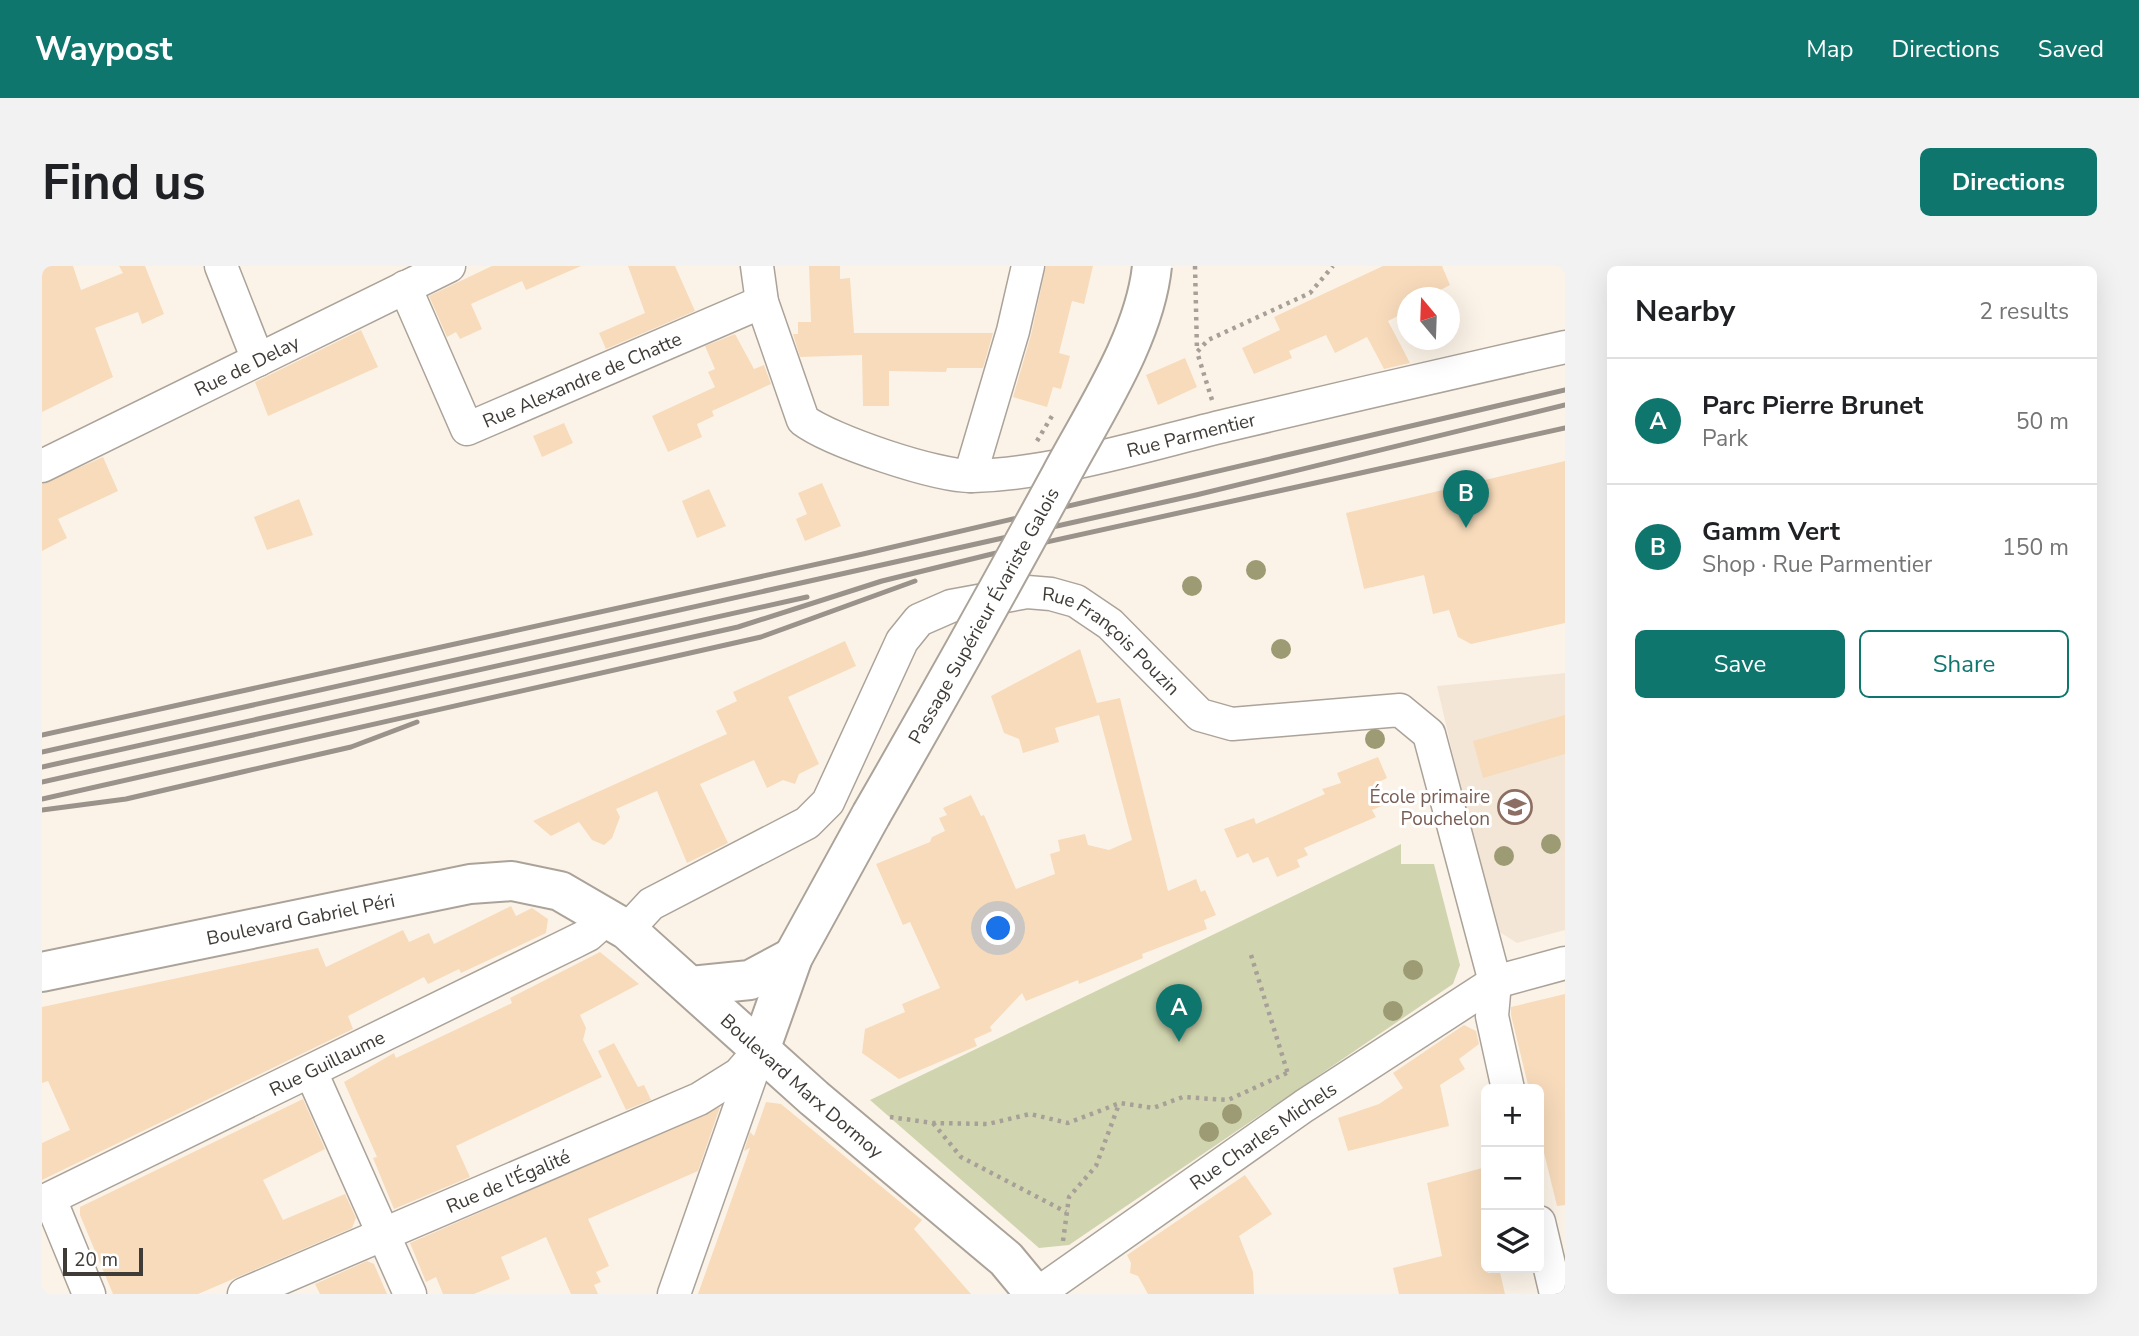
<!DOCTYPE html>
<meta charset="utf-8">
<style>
:root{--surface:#fff;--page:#f2f2f2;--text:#202124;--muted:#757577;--line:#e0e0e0;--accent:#0f766e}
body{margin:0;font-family:"Nunito Sans",sans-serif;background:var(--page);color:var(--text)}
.controls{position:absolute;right:21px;bottom:21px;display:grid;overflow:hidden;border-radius:10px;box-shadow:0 7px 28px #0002}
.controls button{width:63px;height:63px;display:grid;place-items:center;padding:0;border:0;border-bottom:2px solid var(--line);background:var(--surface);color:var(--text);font:35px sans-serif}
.compass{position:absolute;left:1355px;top:21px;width:63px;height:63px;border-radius:50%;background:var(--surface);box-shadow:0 7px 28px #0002;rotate:341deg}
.scale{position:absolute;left:21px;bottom:18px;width:80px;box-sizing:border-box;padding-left:7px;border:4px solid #3f3b37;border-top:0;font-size:19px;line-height:24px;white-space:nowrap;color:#3f3b37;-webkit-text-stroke:5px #fff;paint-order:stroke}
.you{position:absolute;left:957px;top:663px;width:24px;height:24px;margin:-18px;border:5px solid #fff;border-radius:50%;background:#1a73e8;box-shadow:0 0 0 10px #1a73e833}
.badge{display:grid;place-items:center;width:46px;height:46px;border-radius:50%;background:var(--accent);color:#fff;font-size:23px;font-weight:700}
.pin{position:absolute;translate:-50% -58px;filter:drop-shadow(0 2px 4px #0008)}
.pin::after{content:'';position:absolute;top:37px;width:24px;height:21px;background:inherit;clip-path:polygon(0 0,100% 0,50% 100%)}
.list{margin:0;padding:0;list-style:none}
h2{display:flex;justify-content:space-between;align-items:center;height:91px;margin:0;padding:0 28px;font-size:30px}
h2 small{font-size:23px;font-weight:400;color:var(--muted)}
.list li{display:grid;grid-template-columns:46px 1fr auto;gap:21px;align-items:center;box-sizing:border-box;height:126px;padding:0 28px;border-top:2px solid var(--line)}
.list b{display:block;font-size:26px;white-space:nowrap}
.list p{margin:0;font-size:23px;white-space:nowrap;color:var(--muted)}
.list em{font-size:23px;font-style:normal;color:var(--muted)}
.actions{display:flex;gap:14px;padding:21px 28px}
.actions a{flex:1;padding:16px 0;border:2px solid var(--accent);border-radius:10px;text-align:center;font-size:24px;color:var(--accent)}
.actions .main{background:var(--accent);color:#fff}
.icon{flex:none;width:38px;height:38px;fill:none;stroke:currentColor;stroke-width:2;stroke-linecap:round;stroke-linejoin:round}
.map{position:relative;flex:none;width:1523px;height:1028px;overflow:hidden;border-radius:10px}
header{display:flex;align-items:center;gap:42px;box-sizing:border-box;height:98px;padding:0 35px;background:var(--accent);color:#fff}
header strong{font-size:33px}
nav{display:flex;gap:38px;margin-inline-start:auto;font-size:24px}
.intro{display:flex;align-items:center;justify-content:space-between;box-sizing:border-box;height:168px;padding:0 42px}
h1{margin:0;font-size:49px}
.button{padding:18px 32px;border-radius:10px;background:var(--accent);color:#fff;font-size:24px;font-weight:700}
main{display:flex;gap:42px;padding:0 42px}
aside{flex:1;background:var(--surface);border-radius:10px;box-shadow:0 7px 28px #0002}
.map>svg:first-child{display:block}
.built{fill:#f3e6d6}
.green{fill:#d1d5af}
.building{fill:#f7dbbb}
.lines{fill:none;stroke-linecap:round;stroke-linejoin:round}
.minor-casing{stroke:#aba399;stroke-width:35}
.major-casing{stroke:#aba399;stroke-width:42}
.path{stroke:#a7a098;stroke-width:4.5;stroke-dasharray:3.5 5;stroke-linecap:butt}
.minor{stroke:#fff;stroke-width:32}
.major{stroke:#fff;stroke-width:38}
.rail{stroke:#9a938c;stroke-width:5}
.major-bridge-casing{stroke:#aba399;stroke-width:42;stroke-linecap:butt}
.major-bridge{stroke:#fff;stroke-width:38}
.tree{fill:#9d9b73}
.labels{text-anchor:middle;stroke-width:6;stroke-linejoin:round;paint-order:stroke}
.street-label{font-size:19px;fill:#3f3b37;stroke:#fff}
.education-label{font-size:19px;fill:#785e54;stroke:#fff;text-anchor:end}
</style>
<header>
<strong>Waypost</strong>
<nav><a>Map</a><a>Directions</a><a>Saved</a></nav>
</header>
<div class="intro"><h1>Find us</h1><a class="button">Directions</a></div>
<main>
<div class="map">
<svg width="1523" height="1028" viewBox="0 0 1523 1028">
<rect width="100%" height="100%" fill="#fcf3e8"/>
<polygon class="built" points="1523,407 1523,664 1475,677 1451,662 1395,420"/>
<polygon class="green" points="1359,578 1359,598 1392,598 1418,699 1411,718 1027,979 997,982 828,834"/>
<g class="building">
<polygon points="0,0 31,0 39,24 81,7 77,0 103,0 122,48 100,58 96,46 53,62 71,111 0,146"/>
<polygon points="450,0 539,0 484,24 480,15 429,38 440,63 418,73 414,66 405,71 387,30"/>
<polygon points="586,0 633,0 653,45 564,83 557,67 603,47"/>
<polygon points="767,0 798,0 798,13 808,12 812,67 951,67 941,102 905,102 904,106 847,105 847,140 821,140 820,89 758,91 751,68 756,68 756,56 769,56"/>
<polygon points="1004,0 1051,0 1042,38 1030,35 1017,87 1028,90 1019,123 1011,121 1005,141 971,131 989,69"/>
<polygon points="1341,0 1400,0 1408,19 1383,32 1366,32 1366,45 1346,55 1368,97 1342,103 1325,71 1293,87 1284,69 1247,85 1250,92 1212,108 1200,82 1238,64 1232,51"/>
<polygon points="319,64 336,101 226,150 213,116"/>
<polygon points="693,68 712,103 722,99 729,118 670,145 672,150 655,158 660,171 626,186 610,150 673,121 666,106 673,103 663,80"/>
<polygon points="1143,92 1155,121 1116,139 1104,109"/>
<polygon points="522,157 531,177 500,191 491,170"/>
<polygon points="61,191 76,225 16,253 25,272 0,285 0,218"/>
<polygon points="1523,195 1523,357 1429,378 1416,371 1407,344 1391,348 1382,309 1322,323 1304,247"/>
<polygon points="780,217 799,260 763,275 754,253 765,248 756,227"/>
<polygon points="667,223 684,260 655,272 640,235"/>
<polygon points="257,233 271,269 225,284 212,251"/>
<polygon points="803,375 814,400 746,431 777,498 757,508 753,518 741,514 725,522 712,494 658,518 686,577 645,597 615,525 574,543 578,551 570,572 562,579 550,574 537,556 509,570 491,555 685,468 674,445 695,435 691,426"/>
<polygon points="1038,383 1055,437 1078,432 1126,625 1154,613 1159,626 1163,624 1174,649 1162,654 1165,663 1100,688 1101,692 1079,701 1037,718 1036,714 984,735 980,727 948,761 950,765 932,773 935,780 857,813 820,787 823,763 863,746 860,738 898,722 868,656 861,659 834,598 888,576 890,571 903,565 897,552 905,549 901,542 929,529 939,550 942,549 974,623 1013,608 1008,588 1018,585 1016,574 1043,568 1046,579 1067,584 1090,574 1057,449 1013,462 1017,476 981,487 977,473 962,467 949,430"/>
<polygon points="1523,449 1523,488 1441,512 1431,475"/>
<polygon points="1336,491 1345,512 1333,518 1342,539 1330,544 1334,551 1262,582 1266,589 1255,594 1258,601 1235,611 1226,591 1211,597 1206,587 1195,592 1182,563 1212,552 1214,558 1283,528 1280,523 1299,517 1295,507"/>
<polygon points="469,640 474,650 490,642 506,653 504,667 419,707 417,703 386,718 382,711 306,750 311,763 0,914 0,877 28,864 6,815 0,817 0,741 276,682 284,701 361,664 367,676 387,667 392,678"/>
<polygon points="558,686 597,718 538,749 544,762 541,774 560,811 414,880 428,911 352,943 331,892 335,891 302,816 352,787 354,792 470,737 468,732"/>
<polygon points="1523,728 1523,939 1515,940 1497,866 1497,823 1487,823 1469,749 1469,741"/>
<polygon points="1422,759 1434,765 1437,778 1417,793 1423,803 1398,819 1407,860 1306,885 1296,852 1337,838 1361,822 1351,807"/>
<polygon points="572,777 596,821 602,819 609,834 584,844 556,785"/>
<polygon points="261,833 283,883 221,914 241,954 303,928 314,952 310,962 156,1028 71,1028 38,949 38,941"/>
<polygon points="724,836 739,838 880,954 872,963 929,1028 656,1028 708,882 702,885 708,866 712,870"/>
<polygon points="678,841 656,905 546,953 567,1000 554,1006 559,1016 552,1019 556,1028 529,1028 504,971 459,991 468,1013 432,1028 401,1028 394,1011 384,1016 368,977"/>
<polygon points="1444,901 1444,1002 1457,1002 1463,1028 1357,1028 1351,1002 1400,990 1385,917"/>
<polygon points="1203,909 1230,948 1197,970 1211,1006 1212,1028 1106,1028 1096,1010 1088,1007 1089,997 1085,989"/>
<polygon points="325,995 332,998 345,1028 278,1028 273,1018"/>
</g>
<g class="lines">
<g class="minor-casing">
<g id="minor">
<polyline points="179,0 216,94"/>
<path id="s1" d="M715 0 720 36 761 154C789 175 896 211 931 210 1017 207 1103 179 1186 159 1298 132 1411 107 1523 81"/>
<path id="s2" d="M363 21 425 163 720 36"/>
<path id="s3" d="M0 200 407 0"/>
<polyline points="928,210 971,65 986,0"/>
<path id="s4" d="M585 664 609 638 765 557 786 536 860 375 877 354 909 340 985 326 1009 328 1034 335 1068 358 1158 449 1190 458 1358 444 1387 468 1453 716 1450 750 1466 823"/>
<polyline points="269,806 368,1028"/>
<polyline points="8,933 47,1028"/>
<path id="s5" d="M0 936 532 676 546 669 566 651"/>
<polyline points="1497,956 1514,1028"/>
<path id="s6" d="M202 1028 657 833 697 808 718 784"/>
<polyline points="632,1028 715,792"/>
<path id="s7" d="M995 1028 1262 840 1453 716 1523 697"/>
</g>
</g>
<g class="major-casing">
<g id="major">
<path id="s8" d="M0 706 428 618 470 615 518 625 585 664 772 832 964 993 993 1028"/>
<polyline points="649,720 708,714 751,691"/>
<polyline points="718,784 751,691 829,549"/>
</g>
</g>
<g class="path">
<polyline points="1153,0 1155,85"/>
<polyline points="1170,134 1155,86 1166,74 1268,27 1291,0"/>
<polyline points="995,175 1010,150 1013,152"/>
<polyline points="1209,689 1246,808"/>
<polyline points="848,851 891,857 946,858 988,848 1026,857 1078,837 1111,842 1141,831 1186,834 1245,807"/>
<polyline points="891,857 919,891 1024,946"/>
<polyline points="1021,975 1027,931 1054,900 1077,838"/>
</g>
<use href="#minor" class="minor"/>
<use href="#major" class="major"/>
<g class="rail">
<polyline points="0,469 821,288 1523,124"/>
<polyline points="0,486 1154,229 1523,139"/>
<polyline points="0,501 765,331"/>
<polyline points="0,516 696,361 840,315 950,288 1523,162"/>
<polyline points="0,533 719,371 873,315"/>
<polyline points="0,544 84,533 200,506 309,481 375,456"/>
</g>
<g class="major-bridge-casing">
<g id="major-bridge">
<path id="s9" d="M829 549C894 436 957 323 1019 209 1052 147 1103 71 1110 0"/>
</g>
</g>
<use href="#major-bridge" class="major-bridge"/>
</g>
<g class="tree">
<circle cx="1214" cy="304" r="10"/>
<circle cx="1150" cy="320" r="10"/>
<circle cx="1239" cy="383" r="10"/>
<circle cx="1333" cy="473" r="10"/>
<circle cx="1509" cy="578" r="10"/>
<circle cx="1462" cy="590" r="10"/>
<circle cx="1371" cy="704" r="10"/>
<circle cx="1351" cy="745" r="10"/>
<circle cx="1190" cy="848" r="10"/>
<circle cx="1167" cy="866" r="10"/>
</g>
<defs>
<g id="school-ring" transform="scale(1.75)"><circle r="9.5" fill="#fff" stroke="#8d6e63" stroke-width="1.5"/><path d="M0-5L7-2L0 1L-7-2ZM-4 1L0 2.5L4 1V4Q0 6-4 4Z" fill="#8d6e63"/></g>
</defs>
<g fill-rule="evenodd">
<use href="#school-ring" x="1473" y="541"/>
</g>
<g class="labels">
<g class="street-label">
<text dy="7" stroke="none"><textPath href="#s3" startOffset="228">Rue de Delay</textPath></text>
<text dy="7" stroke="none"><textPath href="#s2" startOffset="280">Rue Alexandre de Chatte</textPath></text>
<text dy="7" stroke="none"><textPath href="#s1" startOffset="564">Rue Parmentier</textPath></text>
<text dy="7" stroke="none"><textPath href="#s9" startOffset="229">Passage Supérieur Évariste Galois</textPath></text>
<text dy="7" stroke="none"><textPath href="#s4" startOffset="658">Rue François Pouzin</textPath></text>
<text dy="7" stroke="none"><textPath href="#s8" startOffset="264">Boulevard Gabriel Péri</textPath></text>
<text dy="7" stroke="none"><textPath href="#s5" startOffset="317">Rue Guillaume</textPath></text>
<text dy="7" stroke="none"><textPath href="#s8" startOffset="840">Boulevard Marx Dormoy</textPath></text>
<text dy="7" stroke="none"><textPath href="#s7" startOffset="276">Rue Charles Michels</textPath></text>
<text dy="7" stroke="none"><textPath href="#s6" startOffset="287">Rue de l'Égalité</textPath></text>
</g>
<g class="education-label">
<text x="1448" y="537">École primaire<tspan x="1448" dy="22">Pouchelon</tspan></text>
</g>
</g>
</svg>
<div class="controls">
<button>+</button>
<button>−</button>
<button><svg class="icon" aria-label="layers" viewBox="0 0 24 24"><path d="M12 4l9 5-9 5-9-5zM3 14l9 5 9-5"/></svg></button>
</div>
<svg class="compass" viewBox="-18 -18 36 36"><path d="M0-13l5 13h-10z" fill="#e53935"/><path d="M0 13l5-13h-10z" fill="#757577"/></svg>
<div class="scale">20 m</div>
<div class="you"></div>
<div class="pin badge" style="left:1137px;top:776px">A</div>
<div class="pin badge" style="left:1424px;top:262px">B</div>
</div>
<aside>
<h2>Nearby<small>2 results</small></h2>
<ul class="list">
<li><span class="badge">A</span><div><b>Parc Pierre Brunet</b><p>Park</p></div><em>50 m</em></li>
<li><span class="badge">B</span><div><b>Gamm Vert</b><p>Shop · Rue Parmentier</p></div><em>150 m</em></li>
</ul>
<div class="actions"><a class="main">Save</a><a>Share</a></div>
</aside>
</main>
